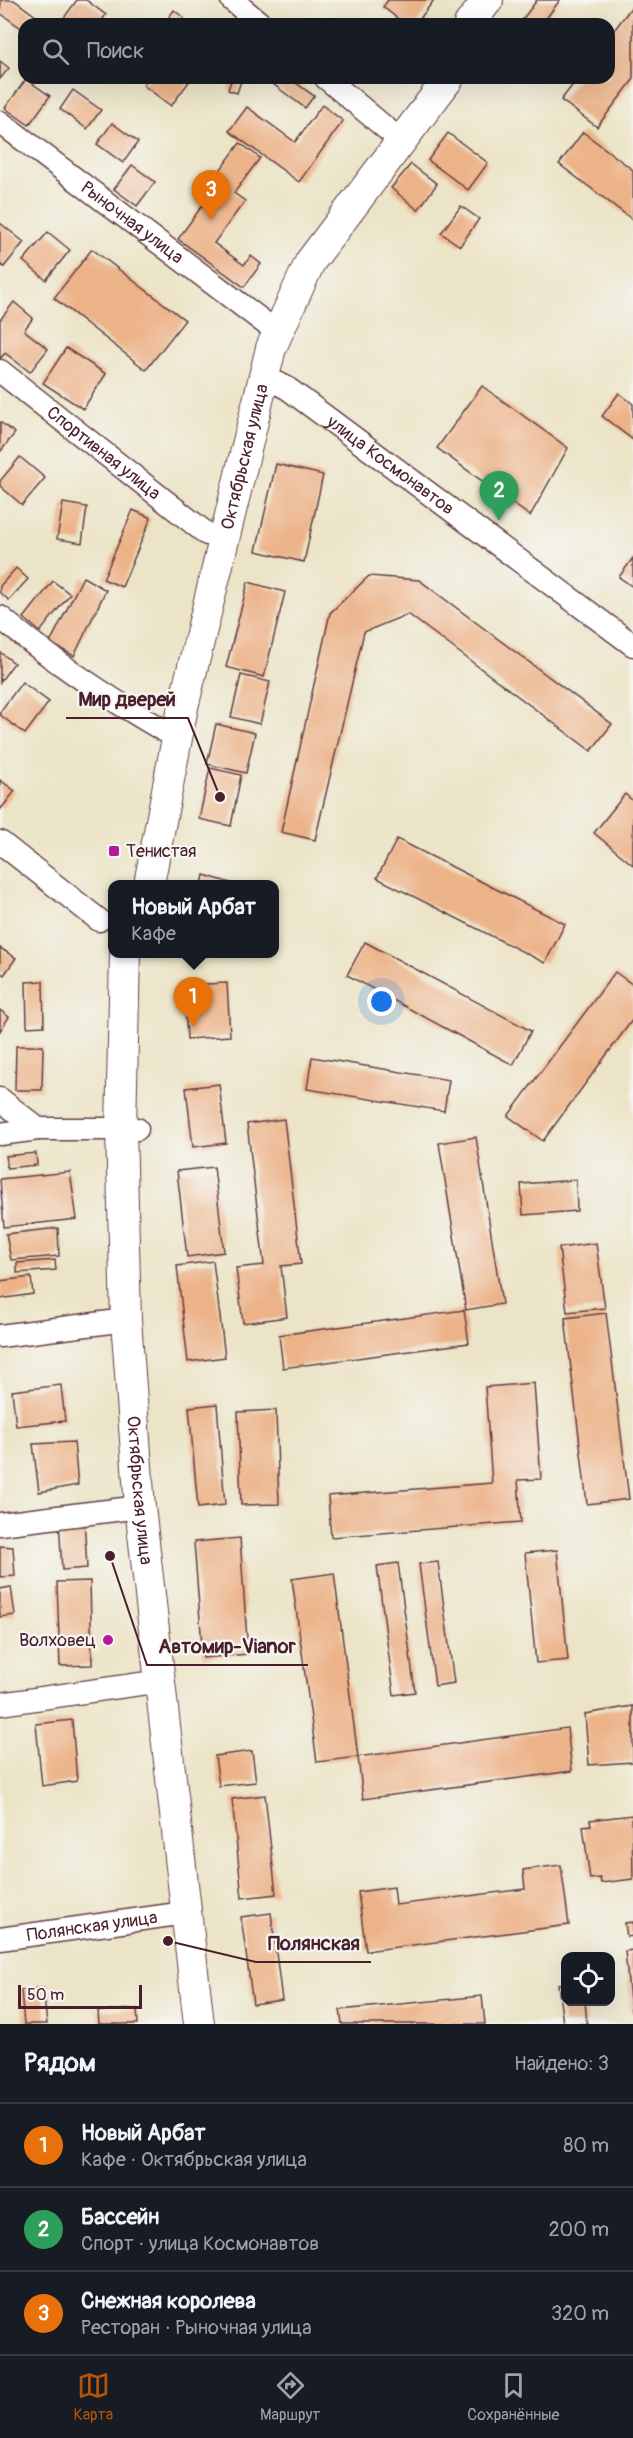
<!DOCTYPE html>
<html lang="ru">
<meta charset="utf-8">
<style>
:root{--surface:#171b24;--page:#242831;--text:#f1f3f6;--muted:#9ea1a6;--line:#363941;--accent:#b45309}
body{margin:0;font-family:Pangolin,sans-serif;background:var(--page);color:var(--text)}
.controls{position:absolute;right:18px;bottom:18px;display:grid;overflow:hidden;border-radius:12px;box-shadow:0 6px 24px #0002}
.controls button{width:54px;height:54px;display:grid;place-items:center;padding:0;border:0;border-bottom:2px solid var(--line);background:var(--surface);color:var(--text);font:30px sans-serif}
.scale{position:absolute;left:18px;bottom:15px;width:124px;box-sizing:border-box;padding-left:6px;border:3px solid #4a1f2b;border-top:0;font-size:16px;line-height:21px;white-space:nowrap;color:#4a1f2b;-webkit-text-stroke:4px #f6f6f2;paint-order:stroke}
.you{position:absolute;left:382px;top:1002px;width:21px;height:21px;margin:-15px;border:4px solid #fff;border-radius:50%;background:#1a73e8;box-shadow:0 0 0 9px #1a73e833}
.badge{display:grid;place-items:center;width:39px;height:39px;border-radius:50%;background:var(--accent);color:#fff;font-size:20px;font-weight:700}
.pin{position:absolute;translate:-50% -50px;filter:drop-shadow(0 2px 3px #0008)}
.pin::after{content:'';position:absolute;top:32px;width:21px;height:18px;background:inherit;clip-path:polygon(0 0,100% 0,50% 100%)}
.popup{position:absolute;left:108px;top:880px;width:171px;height:78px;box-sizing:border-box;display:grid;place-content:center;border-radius:12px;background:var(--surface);filter:drop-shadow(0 2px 4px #0005);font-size:20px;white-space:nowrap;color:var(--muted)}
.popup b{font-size:22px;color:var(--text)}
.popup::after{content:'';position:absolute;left:50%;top:100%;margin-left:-12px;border:12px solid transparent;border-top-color:var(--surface)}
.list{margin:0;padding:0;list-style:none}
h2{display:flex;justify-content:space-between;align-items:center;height:78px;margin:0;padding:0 24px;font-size:26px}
h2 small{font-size:20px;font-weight:400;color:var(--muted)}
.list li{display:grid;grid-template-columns:39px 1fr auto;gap:18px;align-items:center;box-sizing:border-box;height:84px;padding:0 24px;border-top:2px solid var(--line)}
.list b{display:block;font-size:22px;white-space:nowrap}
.list p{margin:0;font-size:20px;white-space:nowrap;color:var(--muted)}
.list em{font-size:20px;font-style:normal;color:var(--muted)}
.icon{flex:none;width:33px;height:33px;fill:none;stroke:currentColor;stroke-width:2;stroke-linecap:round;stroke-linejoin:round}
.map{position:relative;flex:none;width:633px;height:2024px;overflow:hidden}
.search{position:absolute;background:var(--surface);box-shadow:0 6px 24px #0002;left:18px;right:18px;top:18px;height:66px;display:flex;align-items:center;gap:15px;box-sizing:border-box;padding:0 21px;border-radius:18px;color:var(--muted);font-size:22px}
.sheet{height:330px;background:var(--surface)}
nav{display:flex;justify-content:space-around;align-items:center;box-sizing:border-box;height:84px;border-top:2px solid var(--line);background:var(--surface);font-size:16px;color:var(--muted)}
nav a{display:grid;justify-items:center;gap:3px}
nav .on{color:var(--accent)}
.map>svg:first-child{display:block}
.building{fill:#ecb389}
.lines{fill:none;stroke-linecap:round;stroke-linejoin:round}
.minor-casing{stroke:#623d42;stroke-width:25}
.major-casing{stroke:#623d42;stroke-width:32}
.minor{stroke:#fff;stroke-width:22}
.major{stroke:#fff;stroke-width:30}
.poi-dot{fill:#b5179e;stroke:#f6f6f2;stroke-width:2}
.labels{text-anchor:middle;stroke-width:4.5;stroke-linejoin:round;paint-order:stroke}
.street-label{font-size:18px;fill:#4a1f2b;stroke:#f6f6f2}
.poi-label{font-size:18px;fill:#4a1f2b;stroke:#f6f6f2;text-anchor:start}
.leader{fill:none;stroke:#4a1f2b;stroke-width:2}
.callout-dot{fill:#4a1f2b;stroke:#f6f6f2;stroke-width:2}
.callout-label{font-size:20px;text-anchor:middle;font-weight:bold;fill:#4a1f2b;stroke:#f6f6f2;stroke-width:4.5;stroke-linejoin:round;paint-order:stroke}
</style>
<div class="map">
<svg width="633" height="2024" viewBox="0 0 633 2024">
<rect width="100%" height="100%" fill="#f6f6f2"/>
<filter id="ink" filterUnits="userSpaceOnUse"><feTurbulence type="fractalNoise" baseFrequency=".0167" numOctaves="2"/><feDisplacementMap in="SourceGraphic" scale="12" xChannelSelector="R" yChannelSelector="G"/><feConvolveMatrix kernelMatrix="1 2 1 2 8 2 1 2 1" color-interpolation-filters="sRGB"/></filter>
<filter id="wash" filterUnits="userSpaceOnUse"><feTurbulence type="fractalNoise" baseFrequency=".008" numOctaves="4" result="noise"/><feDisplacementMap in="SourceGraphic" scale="24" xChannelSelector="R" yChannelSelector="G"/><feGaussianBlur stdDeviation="1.35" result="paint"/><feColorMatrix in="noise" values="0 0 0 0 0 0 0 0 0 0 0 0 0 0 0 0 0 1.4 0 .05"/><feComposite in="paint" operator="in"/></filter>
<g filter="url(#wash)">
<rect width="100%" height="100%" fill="#ece4c7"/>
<g id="blocks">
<g class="building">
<polygon points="1,0 14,0 37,17 32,24 24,24 24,30 0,13"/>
<polygon points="77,0 86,0 106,15 99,24 70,24 63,19"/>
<polygon points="388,0 434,0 416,24 405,24 383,7"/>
<polygon points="537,0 560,0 542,24 519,24"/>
<polygon points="633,5 633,80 597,127 561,100 578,78 609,78 609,37"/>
<polygon points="174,10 184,18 179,24 164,24"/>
<polygon points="0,61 9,68 0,79"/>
<polygon points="149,78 189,78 191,79 171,106 143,85"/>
<polygon points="232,78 242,78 237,93 228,90"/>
<polygon points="265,78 289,78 314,96 305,108"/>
<polygon points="26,79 50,96 29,125 5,108"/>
<polygon points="73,90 101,110 87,129 60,109"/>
<polygon points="322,105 343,121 299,182 229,131 247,107 295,142"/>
<polygon points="112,123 138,142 123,163 97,144"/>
<polygon points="583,132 633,170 633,220 559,164"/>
<polygon points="448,133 488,163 468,190 428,160"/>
<polygon points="240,143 260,158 234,193 245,201 214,243 244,265 251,256 261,264 244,287 178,239 220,181 215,177"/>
<polygon points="411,164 437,184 418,210 391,188"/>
<polygon points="132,165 155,182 137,206 114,189"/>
<polygon points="461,206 479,219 460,246 441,233"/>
<polygon points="0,223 24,242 4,267 0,264"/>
<polygon points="48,232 70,250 46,280 23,261"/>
<polygon points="92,249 185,320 146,370 54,298"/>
<polygon points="14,302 33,318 24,330 48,349 30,372 5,353 0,359 0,320"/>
<polygon points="66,348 106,374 83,409 43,383"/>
<polygon points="482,386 568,448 530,516 437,448"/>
<polygon points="619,393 633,404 633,440 602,416"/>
<polygon points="0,422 15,433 0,452"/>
<polygon points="20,457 45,478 22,505 0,486 0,481"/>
<polygon points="276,464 323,475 304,562 256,551"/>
<polygon points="63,503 87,507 82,543 57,539"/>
<polygon points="133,510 151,518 122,587 103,579"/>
<polygon points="633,558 633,587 619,577"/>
<polygon points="16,568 28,579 9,600 0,593 0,586"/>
<polygon points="369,576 419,580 612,724 591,751 408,614 364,632 315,840 281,832 330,613"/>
<polygon points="83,577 106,590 74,656 50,643"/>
<polygon points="53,581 70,594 40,632 24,618"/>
<polygon points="248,582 285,592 264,677 226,667"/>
<polygon points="0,652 14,663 0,682"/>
<polygon points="241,675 270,682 260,724 231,717"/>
<polygon points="22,682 49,702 25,734 0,715 0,712"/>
<polygon points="216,724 255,733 246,773 207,764"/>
<polygon points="210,768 241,775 231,826 199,819"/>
<polygon points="0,780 15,791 0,810"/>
<polygon points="625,794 633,801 633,865 594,833"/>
<polygon points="397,839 565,924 545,963 377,878"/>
<polygon points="204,875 234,884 202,884"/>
<polygon points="365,942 531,1031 513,1065 347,975"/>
<polygon points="0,948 16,958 4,975 0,972"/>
<polygon points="615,972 633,985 633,1019 543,1141 508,1116"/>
<polygon points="43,981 44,1026 27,1027 26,982"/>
<polygon points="227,983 230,1036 187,1039 184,985"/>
<polygon points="0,1010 9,1017 0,1031"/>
<polygon points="16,1046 43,1046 42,1090 15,1090"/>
<polygon points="312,1057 449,1080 444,1111 307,1089"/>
<polygon points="219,1084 226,1143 193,1147 186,1088"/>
<polygon points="284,1119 301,1264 281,1266 287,1317 243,1323 236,1268 264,1265 247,1124"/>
<polygon points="476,1137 502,1304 466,1310 439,1143"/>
<polygon points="36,1153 37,1165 7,1168 5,1156"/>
<polygon points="214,1167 224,1252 187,1257 177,1171"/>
<polygon points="70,1172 77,1219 4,1227 0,1179"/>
<polygon points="576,1180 577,1211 523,1215 521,1184"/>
<polygon points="58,1228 59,1256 11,1260 6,1234"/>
<polygon points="596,1243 605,1308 567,1312 559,1248"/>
<polygon points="55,1260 56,1270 17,1273 17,1263"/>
<polygon points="213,1261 225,1357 188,1362 177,1266"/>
<polygon points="31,1277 33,1294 0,1299 0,1281"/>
<polygon points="464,1310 469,1343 283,1368 279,1335"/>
<polygon points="606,1313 629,1499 587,1504 565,1318"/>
<polygon points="534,1383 541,1479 518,1480 521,1522 331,1537 328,1496 492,1483 485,1387"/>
<polygon points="61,1385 65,1421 16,1426 12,1391"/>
<polygon points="217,1404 225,1505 198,1508 189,1407"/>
<polygon points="276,1410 279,1504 241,1505 238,1412"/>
<polygon points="74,1442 78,1485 39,1492 33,1444"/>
<polygon points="84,1518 87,1568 62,1570 59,1520"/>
<polygon points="240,1538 248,1654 203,1658 194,1542"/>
<polygon points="0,1546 13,1547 15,1576 0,1577"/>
<polygon points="557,1550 568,1660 536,1663 525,1553"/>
<polygon points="438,1562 454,1683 435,1686 419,1564"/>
<polygon points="398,1563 415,1692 394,1695 377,1566"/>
<polygon points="334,1573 358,1757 567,1728 572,1771 363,1799 358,1757 317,1762 292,1579"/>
<polygon points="90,1581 92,1665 60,1666 57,1582"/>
<polygon points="11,1587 15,1615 0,1617 0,1589"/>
<polygon points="633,1706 633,1762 589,1765 585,1714"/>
<polygon points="72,1720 77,1781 42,1786 36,1724"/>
<polygon points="252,1751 256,1782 219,1786 215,1756"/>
<polygon points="265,1795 276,1894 242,1898 232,1799"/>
<polygon points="632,1815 633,1879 601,1883 600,1878 590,1879 583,1826 591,1825 590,1820"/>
<polygon points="561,1865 569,1925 366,1951 358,1892 394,1887 396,1905 525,1889 523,1870"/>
<polygon points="271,1913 282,2000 253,2004 241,1917"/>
<polygon points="633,1922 633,1936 627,1937 625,1923"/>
<polygon points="633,1950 633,2012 631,2012 625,1951"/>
<polygon points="566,1983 566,2002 585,2002 587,2024 563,2024 558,1984"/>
<polygon points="43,1988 47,2024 24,2024 21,1990"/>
<polygon points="482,1996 485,2024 342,2024 340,2010"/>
<polygon points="137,2009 138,2024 99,2024 98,2011"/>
</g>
</g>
</g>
<g filter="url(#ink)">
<use href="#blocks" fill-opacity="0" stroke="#623d42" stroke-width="1.5"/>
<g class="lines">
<g class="minor-casing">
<g id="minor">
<polyline points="232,0 261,24"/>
<polyline points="326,78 401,141"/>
<path id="s1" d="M0 122 265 323"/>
<path id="s2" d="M0 371 207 534"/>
<path id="s3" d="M263 376 287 388 633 645"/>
<path d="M0 617C51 660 105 696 163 730"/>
<polyline points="0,842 99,920"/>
<polyline points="0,1099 38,1129"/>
<polyline points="0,1134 38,1129 137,1129"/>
<polyline points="0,1336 126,1320"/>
<polyline points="0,1524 140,1507"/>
<polyline points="0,1704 161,1681"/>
<path id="s4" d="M0 1939 185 1913"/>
</g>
</g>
<g class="major-casing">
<g id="major">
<polyline points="469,24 488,0"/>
<path id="s5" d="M149 884 183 707 271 348 310 262 449 78"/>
<path id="s6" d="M125 954 121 1129 126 1320 140 1507 199 2024"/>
</g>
</g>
<use href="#minor" class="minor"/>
<use href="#major" class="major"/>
</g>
</g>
<g class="poi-dot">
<rect x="108" y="845" width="12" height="12" rx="3"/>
<circle cx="108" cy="1640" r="6"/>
</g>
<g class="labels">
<g class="street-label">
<text dy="6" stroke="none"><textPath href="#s1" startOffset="166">Рыночная улица</textPath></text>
<text dy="6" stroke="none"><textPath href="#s2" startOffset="132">Спортивная улица</textPath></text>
<text dy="6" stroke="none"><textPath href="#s5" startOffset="438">Октябрьская улица</textPath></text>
<text dy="6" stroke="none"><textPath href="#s3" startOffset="156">улица Космонавтов</textPath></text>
<text dy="6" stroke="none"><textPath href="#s6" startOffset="537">Октябрьская улица</textPath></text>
<text dy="6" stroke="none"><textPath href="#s4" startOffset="93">Полянская улица</textPath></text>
</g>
<g class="poi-label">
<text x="126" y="857">Тенистая</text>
<text x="96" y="1646" text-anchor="end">Волховец</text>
</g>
</g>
<path class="leader" d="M220 797L188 718H66M110 1556L147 1665H308M168 1941L256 1962H371"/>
<g class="callout-dot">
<circle cx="220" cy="797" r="6"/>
<circle cx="110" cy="1556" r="6"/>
<circle cx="168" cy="1941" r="6"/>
</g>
<g class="callout-label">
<text x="127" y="706">Мир дверей</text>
<text x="227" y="1653">Автомир-Vianor</text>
<text x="314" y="1950">Полянская</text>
</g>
</svg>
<div class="controls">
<button><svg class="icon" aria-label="locate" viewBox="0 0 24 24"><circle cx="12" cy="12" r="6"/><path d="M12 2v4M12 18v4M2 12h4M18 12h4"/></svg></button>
</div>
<div class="scale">50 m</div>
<div class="you"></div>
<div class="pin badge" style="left:193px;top:1027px;background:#e8710a">1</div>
<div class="popup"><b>Новый Арбат</b>Кафе</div>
<div class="pin badge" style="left:499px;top:521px;background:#2e9e5b">2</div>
<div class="pin badge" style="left:211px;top:220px;background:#e8710a">3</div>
<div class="search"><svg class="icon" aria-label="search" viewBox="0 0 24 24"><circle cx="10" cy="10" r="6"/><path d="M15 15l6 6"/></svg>Поиск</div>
</div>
<section class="sheet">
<h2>Рядом<small>Найдено: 3</small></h2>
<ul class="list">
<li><span class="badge" style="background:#e8710a">1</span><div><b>Новый Арбат</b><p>Кафе · Октябрьская улица</p></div><em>80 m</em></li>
<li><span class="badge" style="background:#2e9e5b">2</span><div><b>Бассейн</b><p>Спорт · улица Космонавтов</p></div><em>200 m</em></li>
<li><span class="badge" style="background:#e8710a">3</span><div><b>Снежная королева</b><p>Ресторан · Рыночная улица</p></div><em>320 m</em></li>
</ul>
</section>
<nav>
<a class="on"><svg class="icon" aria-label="map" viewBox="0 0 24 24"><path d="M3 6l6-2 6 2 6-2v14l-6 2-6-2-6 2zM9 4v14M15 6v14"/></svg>Карта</a>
<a><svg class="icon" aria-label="directions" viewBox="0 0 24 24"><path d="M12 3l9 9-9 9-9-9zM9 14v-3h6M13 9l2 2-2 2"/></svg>Маршрут</a>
<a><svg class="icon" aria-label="saved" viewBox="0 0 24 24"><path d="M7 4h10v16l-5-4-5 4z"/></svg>Сохранённые</a>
</nav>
